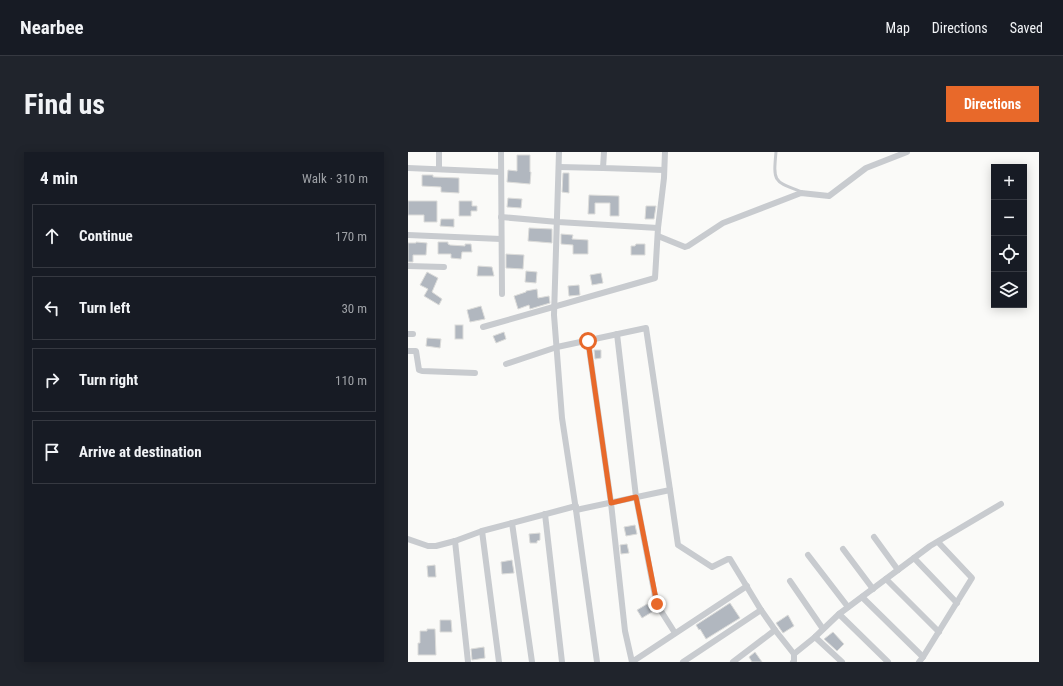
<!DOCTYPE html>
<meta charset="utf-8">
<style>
:root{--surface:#171b24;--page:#20242c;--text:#f1f3f6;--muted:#9ea1a6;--line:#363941;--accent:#e8692a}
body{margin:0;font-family:"Roboto Condensed",sans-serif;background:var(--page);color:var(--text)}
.controls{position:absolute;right:12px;top:12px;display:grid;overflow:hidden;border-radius:0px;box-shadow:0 2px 10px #0003}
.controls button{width:36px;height:36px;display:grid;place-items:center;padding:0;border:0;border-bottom:1px solid var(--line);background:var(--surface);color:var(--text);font:20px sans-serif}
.stop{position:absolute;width:12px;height:12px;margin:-9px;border:3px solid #e8692a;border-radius:50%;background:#fff}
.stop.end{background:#e8692a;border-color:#fff;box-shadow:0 1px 4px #0008}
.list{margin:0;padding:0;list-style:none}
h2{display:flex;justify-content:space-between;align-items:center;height:52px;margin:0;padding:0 16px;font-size:17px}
h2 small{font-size:13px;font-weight:400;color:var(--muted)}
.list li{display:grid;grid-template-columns:26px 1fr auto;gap:12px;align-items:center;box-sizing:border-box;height:64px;margin:0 8px 8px;padding:0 8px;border:1px solid var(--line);border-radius:0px}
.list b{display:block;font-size:15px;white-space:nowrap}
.list em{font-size:13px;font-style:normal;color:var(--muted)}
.icon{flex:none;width:22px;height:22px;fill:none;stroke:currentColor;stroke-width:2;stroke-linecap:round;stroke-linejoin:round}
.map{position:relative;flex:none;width:631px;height:510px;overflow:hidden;border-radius:0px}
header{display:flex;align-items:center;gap:24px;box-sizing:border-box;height:56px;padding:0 20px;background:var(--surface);border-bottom:1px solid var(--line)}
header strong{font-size:19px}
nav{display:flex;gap:22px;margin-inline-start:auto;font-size:14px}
.intro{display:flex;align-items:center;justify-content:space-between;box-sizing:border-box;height:96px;padding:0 24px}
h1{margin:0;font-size:28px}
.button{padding:10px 18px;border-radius:0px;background:var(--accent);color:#fff;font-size:14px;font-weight:700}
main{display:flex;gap:24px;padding:0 24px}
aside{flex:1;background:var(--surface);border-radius:0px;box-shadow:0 2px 10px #0003}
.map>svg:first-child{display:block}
.building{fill:#b1b7bf;stroke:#dcdcda}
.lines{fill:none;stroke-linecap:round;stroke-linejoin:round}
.lane{stroke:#c8cbcf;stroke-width:3}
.street{stroke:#c8cbcf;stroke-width:6}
.route{stroke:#e8692a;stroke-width:5}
</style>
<header>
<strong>Nearbee</strong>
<nav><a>Map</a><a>Directions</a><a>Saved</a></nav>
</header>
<div class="intro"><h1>Find us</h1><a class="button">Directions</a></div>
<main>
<aside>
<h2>4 min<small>Walk · 310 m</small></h2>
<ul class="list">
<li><svg class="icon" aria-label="ahead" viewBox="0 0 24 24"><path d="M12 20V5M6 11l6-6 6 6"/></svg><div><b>Continue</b></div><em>170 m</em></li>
<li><svg class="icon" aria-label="left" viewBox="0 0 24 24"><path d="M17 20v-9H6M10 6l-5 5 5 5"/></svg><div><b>Turn left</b></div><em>30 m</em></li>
<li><svg class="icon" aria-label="right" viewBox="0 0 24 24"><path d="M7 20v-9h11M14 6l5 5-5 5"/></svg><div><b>Turn right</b></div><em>110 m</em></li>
<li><svg class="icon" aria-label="arrive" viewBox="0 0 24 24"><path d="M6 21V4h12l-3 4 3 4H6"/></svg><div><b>Arrive at destination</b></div></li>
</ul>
</aside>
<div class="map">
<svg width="631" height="510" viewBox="0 0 631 510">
<rect width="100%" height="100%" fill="#fafaf8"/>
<g class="building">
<polygon points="109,3 122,3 122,20 123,20 122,32 99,30 100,18 109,19"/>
<polygon points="155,21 161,21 161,41 154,40"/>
<polygon points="14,23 25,23 25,25 51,26 51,41 33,40 33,35 14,34"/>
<polygon points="181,43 211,44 211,64 202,64 202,51 187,51 187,62 180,62"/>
<polygon points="100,46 114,47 113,56 99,55"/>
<polygon points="0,49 29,49 29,70 16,70 16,63 0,63"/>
<polygon points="51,49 64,49 64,54 69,54 69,59 63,59 63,64 51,64"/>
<polygon points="238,54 248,54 246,67 237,67"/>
<polygon points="33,67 46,67 46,75 32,74"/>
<polygon points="121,76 144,77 144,91 120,89"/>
<polygon points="153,82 165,83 164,87 180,88 180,102 165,102 165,93 153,92"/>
<polygon points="8,90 19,91 18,103 5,103 5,110 0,110 0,91 8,91"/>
<polygon points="30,90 40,90 40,92 42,93 57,94 57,92 63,92 64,100 54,100 53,107 43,106 43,102 30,102"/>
<polygon points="228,92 237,92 237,103 223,103 223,94 227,94"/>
<polygon points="98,102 116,103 115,117 98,116"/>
<polygon points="70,114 84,115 86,124 69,124"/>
<polygon points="118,119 129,120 128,131 117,130"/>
<polygon points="19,120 30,126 24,140 34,147 31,153 16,144 20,137 12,133"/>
<polygon points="193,121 195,131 184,133 182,123"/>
<polygon points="171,133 172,143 161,144 160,134"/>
<polygon points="129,137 130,146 141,144 142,151 122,157 121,153 110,157 106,144 118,140 118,139"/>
<polygon points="73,154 77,167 62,170 59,158"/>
<rect x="47" y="173" width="8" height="14"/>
<polygon points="96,180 98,187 88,191 85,184"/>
<polygon points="19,186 33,187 32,196 18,194"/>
<polygon points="186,198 193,198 193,206 187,207"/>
<polygon points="227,373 229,382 218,384 216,375"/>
<polygon points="132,381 132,388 129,389 129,391 122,391 121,382"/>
<polygon points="219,392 221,401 213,402 212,393"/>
<polygon points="104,408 106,421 94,422 93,410"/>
<polygon points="27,413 28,425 20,425 19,414"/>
<polygon points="322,451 332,466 298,487 292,477 291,478 288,473"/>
<polygon points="239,452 244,460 234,466 229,458"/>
<polygon points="380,463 386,474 375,481 368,471"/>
<polygon points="32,468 43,468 44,480 32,480"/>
<polygon points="19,477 27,477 28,503 10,503 10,491 12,491 12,479 19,479"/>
<polygon points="425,480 436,492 429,499 416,487"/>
<polygon points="76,495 77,506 64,508 63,497"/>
<polygon points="347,500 354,510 344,510 341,505"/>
</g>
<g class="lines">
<path class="lane" d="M368 0C365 31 366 29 394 40"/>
<g class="street">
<polyline points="93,0 94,142"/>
<polyline points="151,0 146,163 154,266 168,358 189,510"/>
<polyline points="196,0 195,16 256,18"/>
<polyline points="151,15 195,16"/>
<polyline points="0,16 93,20"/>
<polyline points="31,17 31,0"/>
<polyline points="93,65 150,70 250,76"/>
<polyline points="0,83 93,87"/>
<polyline points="250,84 277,95 280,94 315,71 393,41 421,44 458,16 499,0"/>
<polyline points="0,114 36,115"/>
<polyline points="75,175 247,126 250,76 256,26 257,0"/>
<polyline points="0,182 5,182"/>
<polyline points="209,182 228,345 247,444 253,459 267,481"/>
<polyline points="180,189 203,351 217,479 224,510"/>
<polyline points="0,199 8,199 11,218 14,219 67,221"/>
<polyline points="98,212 149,195 238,176 262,338 168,358"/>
<polyline points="262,338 270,393 304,415 320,407 322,407 353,458 367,478 386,502"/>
<polyline points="137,362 154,510"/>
<polyline points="104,371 124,510"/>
<polyline points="74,379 91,510"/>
<polyline points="466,385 490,418"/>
<polyline points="0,387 20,394 28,394 47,389 74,379 168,354"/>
<polyline points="47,389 60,510"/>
<polyline points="435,397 465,437"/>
<polyline points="400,403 440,455"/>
<polyline points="506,406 549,451"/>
<polyline points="478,427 531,480"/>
<polyline points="382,429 415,477"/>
<polyline points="454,445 515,505 511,510"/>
<polyline points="431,462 480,510"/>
<polyline points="407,485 434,510"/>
<polyline points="515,505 564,426 530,390"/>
<polyline points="224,510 339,434"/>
<polyline points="275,510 353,458"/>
<polyline points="325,510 367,478"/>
<polyline points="385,510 386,509 386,502 407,485 431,462 522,394 593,352"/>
</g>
</g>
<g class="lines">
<polyline class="route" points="180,189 203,351 228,345 249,452"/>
</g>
</svg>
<div class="controls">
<button>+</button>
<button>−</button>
<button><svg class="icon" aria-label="locate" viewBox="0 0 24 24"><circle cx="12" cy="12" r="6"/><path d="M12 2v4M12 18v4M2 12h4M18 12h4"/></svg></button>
<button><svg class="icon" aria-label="layers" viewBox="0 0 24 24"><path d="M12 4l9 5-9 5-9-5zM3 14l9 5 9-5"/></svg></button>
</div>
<div class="stop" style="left:180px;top:189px"></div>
<div class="stop end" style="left:249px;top:452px"></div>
</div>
</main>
